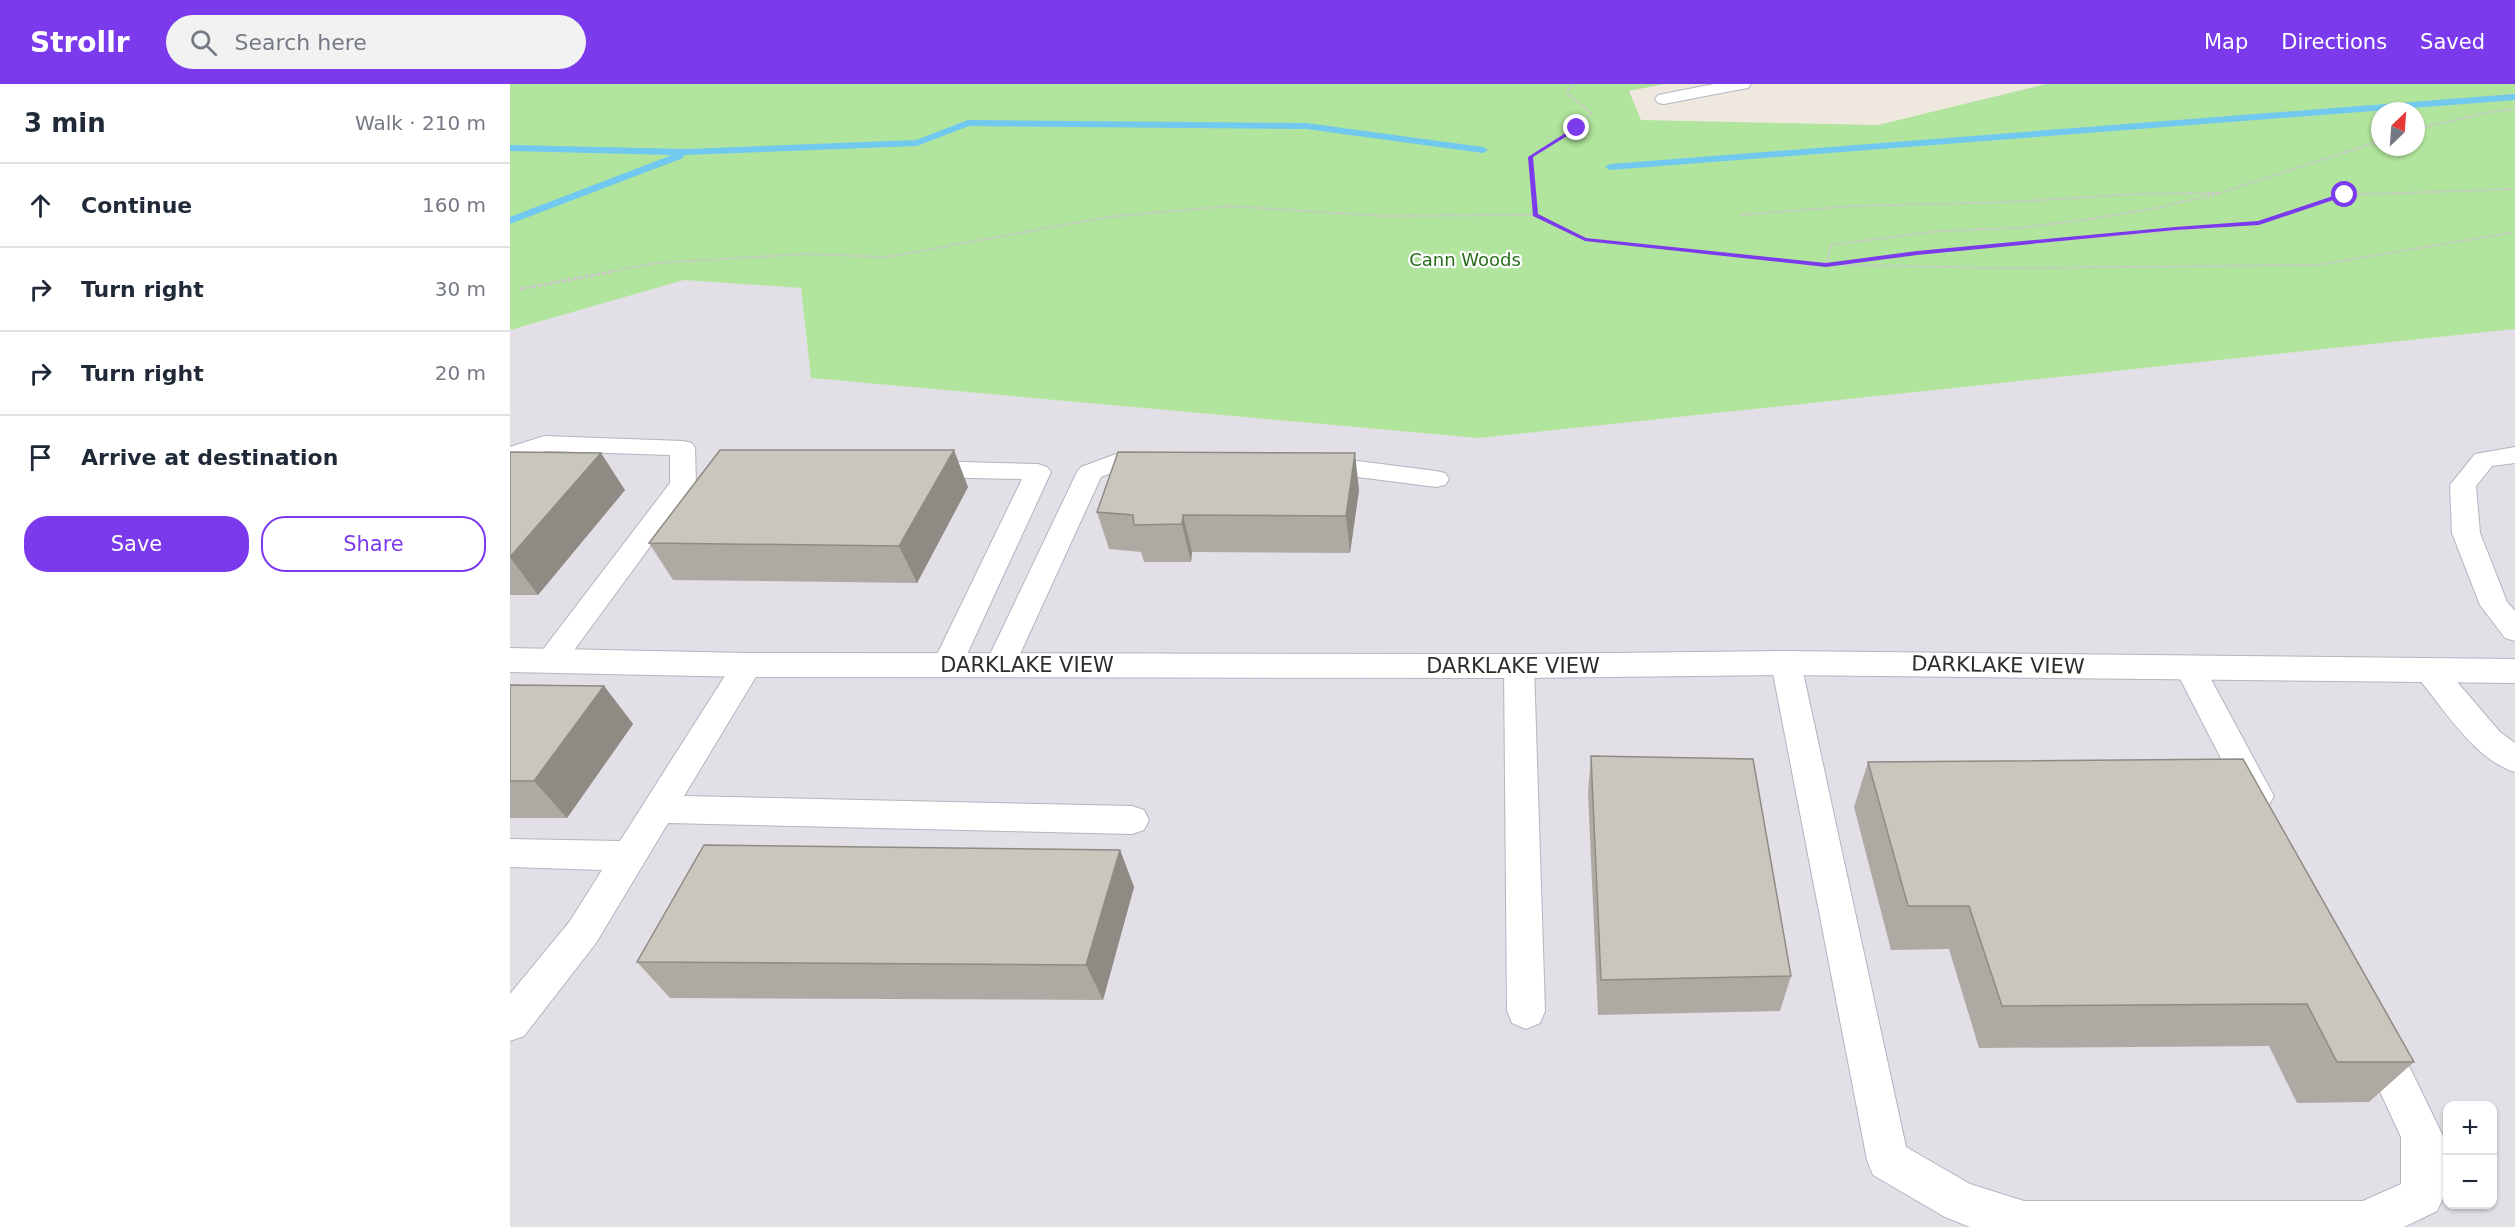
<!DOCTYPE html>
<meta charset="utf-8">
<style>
:root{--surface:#fff;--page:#f2f2f3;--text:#1f2937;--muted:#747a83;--line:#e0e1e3;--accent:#7c3aed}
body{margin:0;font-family:"DejaVu Sans",sans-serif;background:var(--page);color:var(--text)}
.controls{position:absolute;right:18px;bottom:18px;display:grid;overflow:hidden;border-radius:12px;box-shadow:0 2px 4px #0004}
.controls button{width:54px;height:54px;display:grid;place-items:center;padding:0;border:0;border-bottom:2px solid var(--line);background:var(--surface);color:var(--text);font:30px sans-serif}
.compass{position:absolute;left:1861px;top:18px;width:54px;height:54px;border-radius:50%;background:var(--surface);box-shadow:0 2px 4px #0004;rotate:25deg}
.stop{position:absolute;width:18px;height:18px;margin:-14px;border:4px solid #7c3aed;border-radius:50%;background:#fff}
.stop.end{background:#7c3aed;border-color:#fff;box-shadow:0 2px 6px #0008}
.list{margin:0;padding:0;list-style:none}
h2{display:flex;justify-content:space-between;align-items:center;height:78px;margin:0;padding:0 24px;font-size:26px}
h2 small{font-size:20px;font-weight:400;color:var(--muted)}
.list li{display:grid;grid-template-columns:39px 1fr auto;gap:18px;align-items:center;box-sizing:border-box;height:84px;padding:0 24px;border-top:2px solid var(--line)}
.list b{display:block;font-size:22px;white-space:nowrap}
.list em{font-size:20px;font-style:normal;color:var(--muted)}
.actions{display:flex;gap:12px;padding:18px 24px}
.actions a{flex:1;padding:14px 0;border:2px solid var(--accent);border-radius:24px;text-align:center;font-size:21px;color:var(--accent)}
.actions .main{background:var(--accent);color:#fff}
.icon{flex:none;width:33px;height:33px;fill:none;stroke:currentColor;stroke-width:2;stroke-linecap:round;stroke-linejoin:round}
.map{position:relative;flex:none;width:2005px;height:1143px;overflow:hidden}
header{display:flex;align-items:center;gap:36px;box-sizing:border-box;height:84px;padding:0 30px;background:var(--accent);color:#fff}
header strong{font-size:28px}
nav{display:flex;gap:33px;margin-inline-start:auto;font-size:21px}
.search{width:420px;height:54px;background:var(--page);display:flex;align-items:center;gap:15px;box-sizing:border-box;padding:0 21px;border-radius:33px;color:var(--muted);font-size:22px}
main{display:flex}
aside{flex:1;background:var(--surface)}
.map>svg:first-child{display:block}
.industrial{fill:#e2dfe7;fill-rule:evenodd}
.green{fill:#b1e49c;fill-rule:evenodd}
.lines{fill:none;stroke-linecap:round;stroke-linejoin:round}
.stream{fill:#72c9f0;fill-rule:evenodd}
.lane-casing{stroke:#b3b5c0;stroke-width:2}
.street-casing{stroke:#b3b5c0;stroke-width:2}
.secondary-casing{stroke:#b3b5c0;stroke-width:2}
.path-far1{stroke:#c8c8c8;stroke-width:2;stroke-dasharray:3 1.5;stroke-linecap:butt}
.path{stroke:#c8c8c8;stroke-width:3;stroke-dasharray:4 2;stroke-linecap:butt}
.lane{fill:#fff;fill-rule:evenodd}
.street{fill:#fff;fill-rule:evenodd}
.secondary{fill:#fff;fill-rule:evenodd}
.wall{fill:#aeaaa3}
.shaded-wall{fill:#8d8b84}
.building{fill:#cac6bd;stroke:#8d8b84;stroke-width:1.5}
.route{fill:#7c3aed}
.labels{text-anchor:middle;stroke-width:4.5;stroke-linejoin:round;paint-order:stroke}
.far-park-label{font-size:18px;fill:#286c1a;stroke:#fff}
.street-label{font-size:21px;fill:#2d2d2d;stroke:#fff}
</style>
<header>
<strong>Strollr</strong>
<div class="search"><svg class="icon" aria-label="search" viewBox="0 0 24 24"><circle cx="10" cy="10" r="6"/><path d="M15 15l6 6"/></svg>Search here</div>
<nav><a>Map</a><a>Directions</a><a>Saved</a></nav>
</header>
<main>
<aside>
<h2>3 min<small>Walk · 210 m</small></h2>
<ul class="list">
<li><svg class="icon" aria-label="ahead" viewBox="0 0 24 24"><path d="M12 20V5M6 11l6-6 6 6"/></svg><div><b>Continue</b></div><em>160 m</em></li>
<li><svg class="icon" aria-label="right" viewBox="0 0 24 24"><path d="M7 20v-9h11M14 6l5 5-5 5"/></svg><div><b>Turn right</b></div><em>30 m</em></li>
<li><svg class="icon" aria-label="right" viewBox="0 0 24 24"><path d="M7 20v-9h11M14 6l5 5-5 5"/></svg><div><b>Turn right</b></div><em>20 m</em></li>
<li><svg class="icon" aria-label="arrive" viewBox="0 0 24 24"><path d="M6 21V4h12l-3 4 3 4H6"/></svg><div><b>Arrive at destination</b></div></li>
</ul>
<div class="actions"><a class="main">Save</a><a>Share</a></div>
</aside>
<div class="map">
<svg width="2005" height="1143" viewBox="0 0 2005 1143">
<rect width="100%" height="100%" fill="#eee8df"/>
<path class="industrial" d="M174 196 291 204 301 294 968 354 2005 245V1143H0V246ZM1938 1022H1982V1120H1938Z"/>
<path class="green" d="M0 0H1154L1119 7 1131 36 1368 41 1536 0H2005V245L968 354 301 294 291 204 174 196 0 246ZM1870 27H1906V63H1870Z"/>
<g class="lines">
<g class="stream">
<polygon points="2005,10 2005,16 1100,86 1095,83 1100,80"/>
<polygon points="458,36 796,39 973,63 978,66 973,69 796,45 459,42 407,62 174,71 173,74 0,140 0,133 162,71 0,67 0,61 178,65 406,56"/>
</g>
<g class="lane-casing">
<g id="lane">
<polygon points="34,352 173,357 182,359 185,364 186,400 51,584 40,587 29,584 25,576 160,399 160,371 36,367 0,379 0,363"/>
<polygon points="2005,363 2005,379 1982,382 1966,402 1970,449 1997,518 2005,527 2005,557 1995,554 1970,521 1942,449 1940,401 1965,370"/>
<polygon points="606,370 653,374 657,379 653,384 644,387 609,386 591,393 505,581 501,589 490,592 479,589 475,581 567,388 571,383"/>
<polygon points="806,376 848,377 926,387 935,389 939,395 935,401 926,403 848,393 797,389 793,384 797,379"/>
<polygon points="412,377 528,380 537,383 541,388 452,581 448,589 437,592 426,589 422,581 512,395 412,393 403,390 399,385 403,380"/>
<polygon points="1276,568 1287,571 1291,579 1396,1063 1460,1100 1514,1117 1853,1117 1891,1100 1891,1053 1847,958 1853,945 1867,940 1881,945 1933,1052 1934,1112 1927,1127 1894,1143 1460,1143 1435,1133 1363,1091 1357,1076 1261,579 1265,571"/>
<polygon points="238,570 249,573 253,581 174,712 622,722 634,726 639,736 634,746 622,750 158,739 86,859 14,952 0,957 0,910 60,837 92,786 0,783 0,755 110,757 227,573"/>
<polygon points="1009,571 1020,574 1024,582 1035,927 1030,939 1016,945 1002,939 997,927 994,582 998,574"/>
<polygon points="1679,572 1690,575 1759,703 1764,712 1759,721 1747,725 1735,721 1664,583 1668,575"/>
<path d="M1919 575 1930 578 1990 648 2005 659V688C1965 676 1934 625 1908 594L1904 586 1908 578Z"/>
</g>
</g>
<g class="street-casing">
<polygon id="street" points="1204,0 1241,0 1238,4 1232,5 1154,20 1148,19 1145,15 1148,11"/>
</g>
<g class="secondary-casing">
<polygon id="secondary" points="0,564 238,569 1009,570 1276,567 2005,575 2005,599 1276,591 1009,594 238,593 0,588"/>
</g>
<g class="path-far1">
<polyline points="1062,0 1057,9 1081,29 1067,44 1020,73 1025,131 1075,155 1317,181"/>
<polyline points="1906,45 1985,27 2005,25"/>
<polyline points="1710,109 1870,57"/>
<polyline points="1230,131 1342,122 1499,118 1628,110 1710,109 1647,124 1580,135 1508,144 1430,147 1321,161 1316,181 1407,169 1749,139 1835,111 2005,105"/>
<polyline points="1331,181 1498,184 1806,181 2005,148"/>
<polyline points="94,189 146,179 295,170 377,173 598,133 719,122 872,132 1025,131"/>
</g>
<polyline class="path" points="10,205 101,188"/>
<use href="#lane" class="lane"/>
<use href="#street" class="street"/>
<use href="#secondary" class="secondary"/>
</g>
<g class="wall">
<polygon points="0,368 115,406 28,511 0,511"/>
<polygon points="458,403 407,499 163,496 139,459"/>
<polygon points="849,406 840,469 682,468 681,478 634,478 631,468 599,465 587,428"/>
<polygon points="0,601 94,602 123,640 57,734 0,734"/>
<polygon points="1081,672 1281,892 1270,927 1088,931 1078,709"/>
<polygon points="1358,678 1904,978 1859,1018 1787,1019 1759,962 1469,964 1439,865 1381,866 1344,723"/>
<polygon points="610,766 624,803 593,916 160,914 127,878"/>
</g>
<g class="shaded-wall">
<polygon points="444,366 458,403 407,499 389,462"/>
<polygon points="91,369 115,406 28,511 0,473"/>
<polygon points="845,369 849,406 840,469 836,432"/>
<polygon points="673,431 682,468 681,478 672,440"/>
<polygon points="94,602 123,640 57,734 24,697"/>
<polygon points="610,766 624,803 593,916 576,881"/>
</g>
<g class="building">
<polygon points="210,366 444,366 389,462 139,459"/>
<polygon points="0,368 91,369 0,473"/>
<polygon points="608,368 845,369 836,432 673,431 672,440 624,441 623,431 587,428"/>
<polygon points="0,601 94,602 24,697 0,697"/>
<polygon points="1081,672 1243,675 1281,892 1091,896"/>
<polygon points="1733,675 1904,978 1827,978 1797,920 1492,922 1459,822 1398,822 1358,678"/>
<polygon points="194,761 610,766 576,881 127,878"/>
</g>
<polygon class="route" points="1065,43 1070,44 1023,73 1028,130 1076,154 1316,179 1407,167 1665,143 1748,137 1832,109 1838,111 1749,141 1665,146 1407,171 1316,183 1075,157 1023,132 1018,73"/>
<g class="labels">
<g class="far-park-label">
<text x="955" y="182">Cann Woods</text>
</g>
<g class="street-label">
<text x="517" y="588">DARKLAKE VIEW</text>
<text transform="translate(1488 581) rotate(1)" y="7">DARKLAKE VIEW</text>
<text x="1003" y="589">DARKLAKE VIEW</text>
</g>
</g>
</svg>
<div class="controls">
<button>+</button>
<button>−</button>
</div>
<svg class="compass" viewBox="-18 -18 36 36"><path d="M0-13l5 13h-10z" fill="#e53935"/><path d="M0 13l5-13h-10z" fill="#747a83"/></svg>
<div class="stop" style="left:1835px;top:111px"></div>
<div class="stop end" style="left:1067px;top:44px"></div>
</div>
</main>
